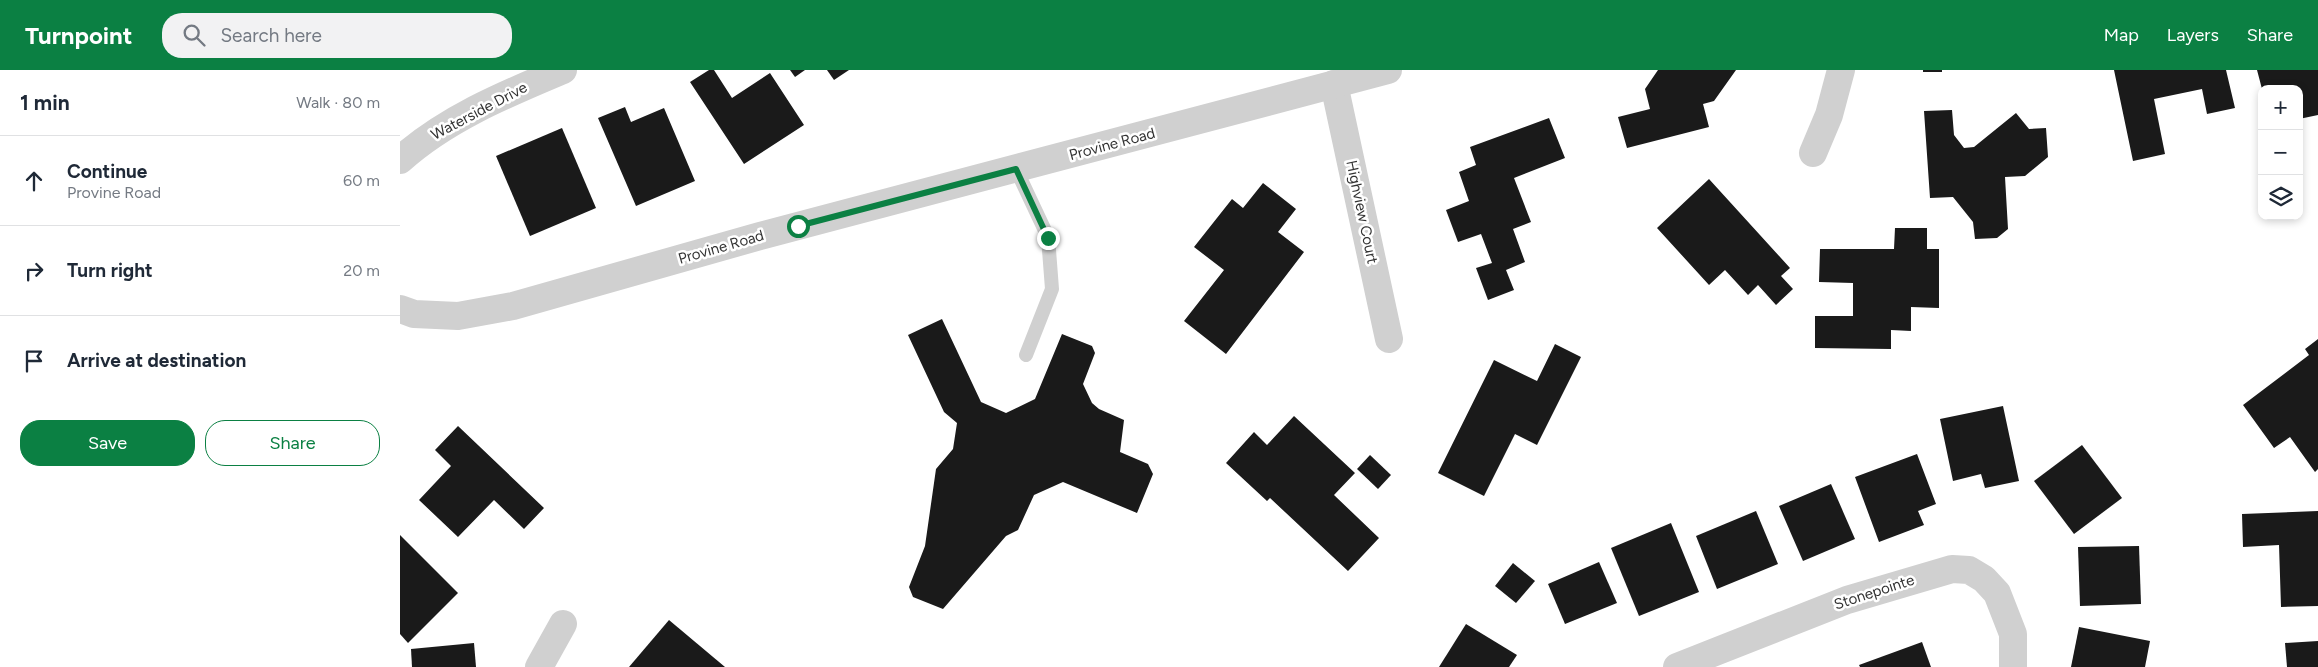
<!DOCTYPE html>
<meta charset="utf-8">
<style>
:root{--surface:#fff;--page:#f2f2f3;--text:#1f2937;--muted:#747a83;--line:#e0e1e3;--accent:#0b8043}
body{margin:0;font-family:Figtree,sans-serif;background:var(--page);color:var(--text)}
.controls{position:absolute;right:15px;top:15px;display:grid;overflow:hidden;border-radius:10px;box-shadow:0 2px 8px #0003}
.controls button{width:45px;height:45px;display:grid;place-items:center;padding:0;border:0;border-bottom:1px solid var(--line);background:var(--surface);color:var(--text);font:25px sans-serif}
.stop{position:absolute;width:15px;height:15px;margin:-11px;border:4px solid #0b8043;border-radius:50%;background:#fff}
.stop.end{background:#0b8043;border-color:#fff;box-shadow:0 1px 5px #0008}
.list{margin:0;padding:0;list-style:none}
h2{display:flex;justify-content:space-between;align-items:center;height:65px;margin:0;padding:0 20px;font-size:21px}
h2 small{font-size:16px;font-weight:400;color:var(--muted)}
.list li{display:grid;grid-template-columns:32px 1fr auto;gap:15px;align-items:center;box-sizing:border-box;height:90px;padding:0 20px;border-top:1px solid var(--line)}
.list b{display:block;font-size:19px;white-space:nowrap}
.list p{margin:0;font-size:16px;white-space:nowrap;color:var(--muted)}
.list em{font-size:16px;font-style:normal;color:var(--muted)}
.actions{display:flex;gap:10px;padding:15px 20px}
.actions a{flex:1;padding:11px 0;border:1px solid var(--accent);border-radius:20px;text-align:center;font-size:18px;color:var(--accent)}
.actions .main{background:var(--accent);color:#fff}
.icon{flex:none;width:28px;height:28px;fill:none;stroke:currentColor;stroke-width:2;stroke-linecap:round;stroke-linejoin:round}
.map{position:relative;flex:none;width:1918px;height:597px;overflow:hidden}
header{display:flex;align-items:center;gap:30px;box-sizing:border-box;height:70px;padding:0 25px;background:var(--accent);color:#fff}
header strong{font-size:24px}
nav{display:flex;gap:28px;margin-inline-start:auto;font-size:18px}
.search{width:350px;height:45px;background:var(--page);display:flex;align-items:center;gap:12px;box-sizing:border-box;padding:0 18px;border-radius:20px;color:var(--muted);font-size:19px}
main{display:flex}
aside{flex:1;background:var(--surface)}
.map>svg:first-child{display:block}
.building{fill:#1a1a1a}
.lines{fill:none;stroke-linecap:round;stroke-linejoin:round}
.lane{stroke:#d0d0d0;stroke-width:14}
.street{stroke:#d0d0d0;stroke-width:28}
.route{stroke:#0b8043;stroke-width:6}
.labels{text-anchor:middle;stroke-width:5;stroke-linejoin:round;paint-order:stroke}
.street-label{font-size:15px;fill:#333;stroke:#fff}
</style>
<header>
<strong>Turnpoint</strong>
<div class="search"><svg class="icon" aria-label="search" viewBox="0 0 24 24"><circle cx="10" cy="10" r="6"/><path d="M15 15l6 6"/></svg>Search here</div>
<nav><a>Map</a><a>Layers</a><a>Share</a></nav>
</header>
<main>
<aside>
<h2>1 min<small>Walk · 80 m</small></h2>
<ul class="list">
<li><svg class="icon" aria-label="ahead" viewBox="0 0 24 24"><path d="M12 20V5M6 11l6-6 6 6"/></svg><div><b>Continue</b><p>Provine Road</p></div><em>60 m</em></li>
<li><svg class="icon" aria-label="right" viewBox="0 0 24 24"><path d="M7 20v-9h11M14 6l5 5-5 5"/></svg><div><b>Turn right</b></div><em>20 m</em></li>
<li><svg class="icon" aria-label="arrive" viewBox="0 0 24 24"><path d="M6 21V4h12l-3 4 3 4H6"/></svg><div><b>Arrive at destination</b></div></li>
</ul>
<div class="actions"><a class="main">Save</a><a>Share</a></div>
</aside>
<div class="map">
<svg width="1918" height="597" viewBox="0 0 1918 597">
<rect width="100%" height="100%" fill="#fff"/>
<g class="building">
<polygon points="309,0 314,0 332,28 370,3 404,55 344,94 290,12"/>
<polygon points="390,0 405,0 395,7"/>
<polygon points="427,0 449,0 434,10"/>
<polygon points="1258,0 1336,0 1314,31 1303,34 1309,57 1227,78 1218,47 1250,39 1245,19"/>
<rect x="1523" y="0" width="19" height="2"/>
<polygon points="1714,0 1826,0 1835,38 1807,44 1802,19 1754,29 1765,84 1733,91"/>
<polygon points="1857,0 1918,0 1918,45 1899,49 1899,19 1862,19"/>
<polygon points="225,37 231,52 264,38 295,111 236,136 198,48"/>
<polygon points="1552,40 1554,65 1564,78 1574,77 1616,43 1629,59 1646,58 1648,87 1625,106 1605,107 1608,159 1597,168 1575,169 1573,152 1553,127 1530,128 1524,41"/>
<polygon points="1149,48 1165,88 1114,108 1131,152 1113,159 1125,192 1106,200 1114,220 1088,230 1076,198 1092,193 1081,164 1058,172 1046,140 1069,131 1059,102 1076,95 1070,77"/>
<polygon points="162,58 196,138 130,166 96,86"/>
<polygon points="1309,109 1390,198 1381,206 1393,219 1376,235 1358,215 1348,225 1325,200 1309,215 1257,158"/>
<polygon points="863,113 896,139 878,162 904,182 826,284 784,251 824,200 794,177 832,129 843,138"/>
<polygon points="1495,158 1527,158 1527,179 1539,179 1539,238 1511,237 1511,261 1491,260 1491,279 1415,278 1415,246 1453,246 1453,213 1419,212 1420,179 1494,179"/>
<polygon points="542,249 581,332 606,343 635,329 662,264 692,276 695,283 683,314 692,333 699,339 724,350 720,382 748,394 753,404 737,443 663,412 634,425 618,460 606,466 543,539 513,527 509,517 525,476 536,399 553,379 557,353 544,342 508,265"/>
<polygon points="1918,269 1918,399 1915,402 1890,367 1874,378 1843,335 1909,285 1905,279"/>
<polygon points="1155,274 1181,287 1137,375 1115,364 1084,426 1038,403 1094,290 1137,311"/>
<polygon points="1603,336 1619,411 1585,418 1581,404 1553,411 1540,349"/>
<polygon points="894,346 955,403 934,425 979,468 948,501 870,428 867,431 826,393 854,362 867,375"/>
<polygon points="58,356 144,438 124,459 94,430 58,467 19,430 51,396 35,380"/>
<polygon points="1682,375 1722,428 1674,464 1634,411"/>
<polygon points="1517,384 1536,434 1518,441 1524,455 1479,472 1455,407"/>
<polygon points="970,385 991,405 978,419 957,399"/>
<polygon points="1431,414 1455,469 1403,491 1379,436"/>
<polygon points="1356,441 1378,494 1317,519 1296,466"/>
<polygon points="1918,441 1918,536 1881,537 1879,475 1843,477 1842,444"/>
<polygon points="1271,453 1299,522 1239,546 1211,478"/>
<polygon points="0,465 58,523 8,573 0,564"/>
<polygon points="1739,476 1741,534 1680,536 1678,477"/>
<polygon points="1199,492 1217,533 1165,554 1148,514"/>
<polygon points="1113,493 1135,511 1116,533 1095,516"/>
<polygon points="269,550 325,597 229,597"/>
<polygon points="1066,554 1117,585 1109,597 1039,597"/>
<polygon points="1679,557 1750,571 1745,597 1671,597"/>
<polygon points="1918,571 1918,597 1887,597 1885,573"/>
<polygon points="1522,572 1531,597 1460,597 1459,595"/>
<polygon points="74,573 76,597 12,597 11,579"/>
</g>
<g class="lines">
<polyline class="lane" points="616,99 648,167 652,219 626,285"/>
<g class="street">
<polyline points="934,14 989,269"/>
<polyline points="1413,83 1429,45 1441,0"/>
<path d="M0 90C47 48 106 24 163 0"/>
<polyline points="0,239 14,244 58,246 113,236 360,166 988,0"/>
<polyline points="139,597 163,554"/>
<polyline points="1277,597 1447,530 1552,499 1569,500 1584,509 1597,523 1613,564 1613,597"/>
</g>
</g>
<g class="lines">
<polyline class="route" points="398,156 616,99 648,168"/>
</g>
<g class="labels">
<g class="street-label">
<text transform="translate(79 41) rotate(-28)" y="5">Waterside Drive</text>
<text transform="translate(712 74) rotate(-15)" y="5">Provine Road</text>
<text transform="translate(962 142) rotate(78)" y="5">Highview Court</text>
<text transform="translate(321 177) rotate(-16)" y="5">Provine Road</text>
<text transform="translate(1474 522) rotate(-18)" y="5">Stonepointe</text>
</g>
</g>
</svg>
<div class="controls">
<button>+</button>
<button>−</button>
<button><svg class="icon" aria-label="layers" viewBox="0 0 24 24"><path d="M12 4l9 5-9 5-9-5zM3 14l9 5 9-5"/></svg></button>
</div>
<div class="stop" style="left:398px;top:156px"></div>
<div class="stop end" style="left:648px;top:168px"></div>
</div>
</main>
